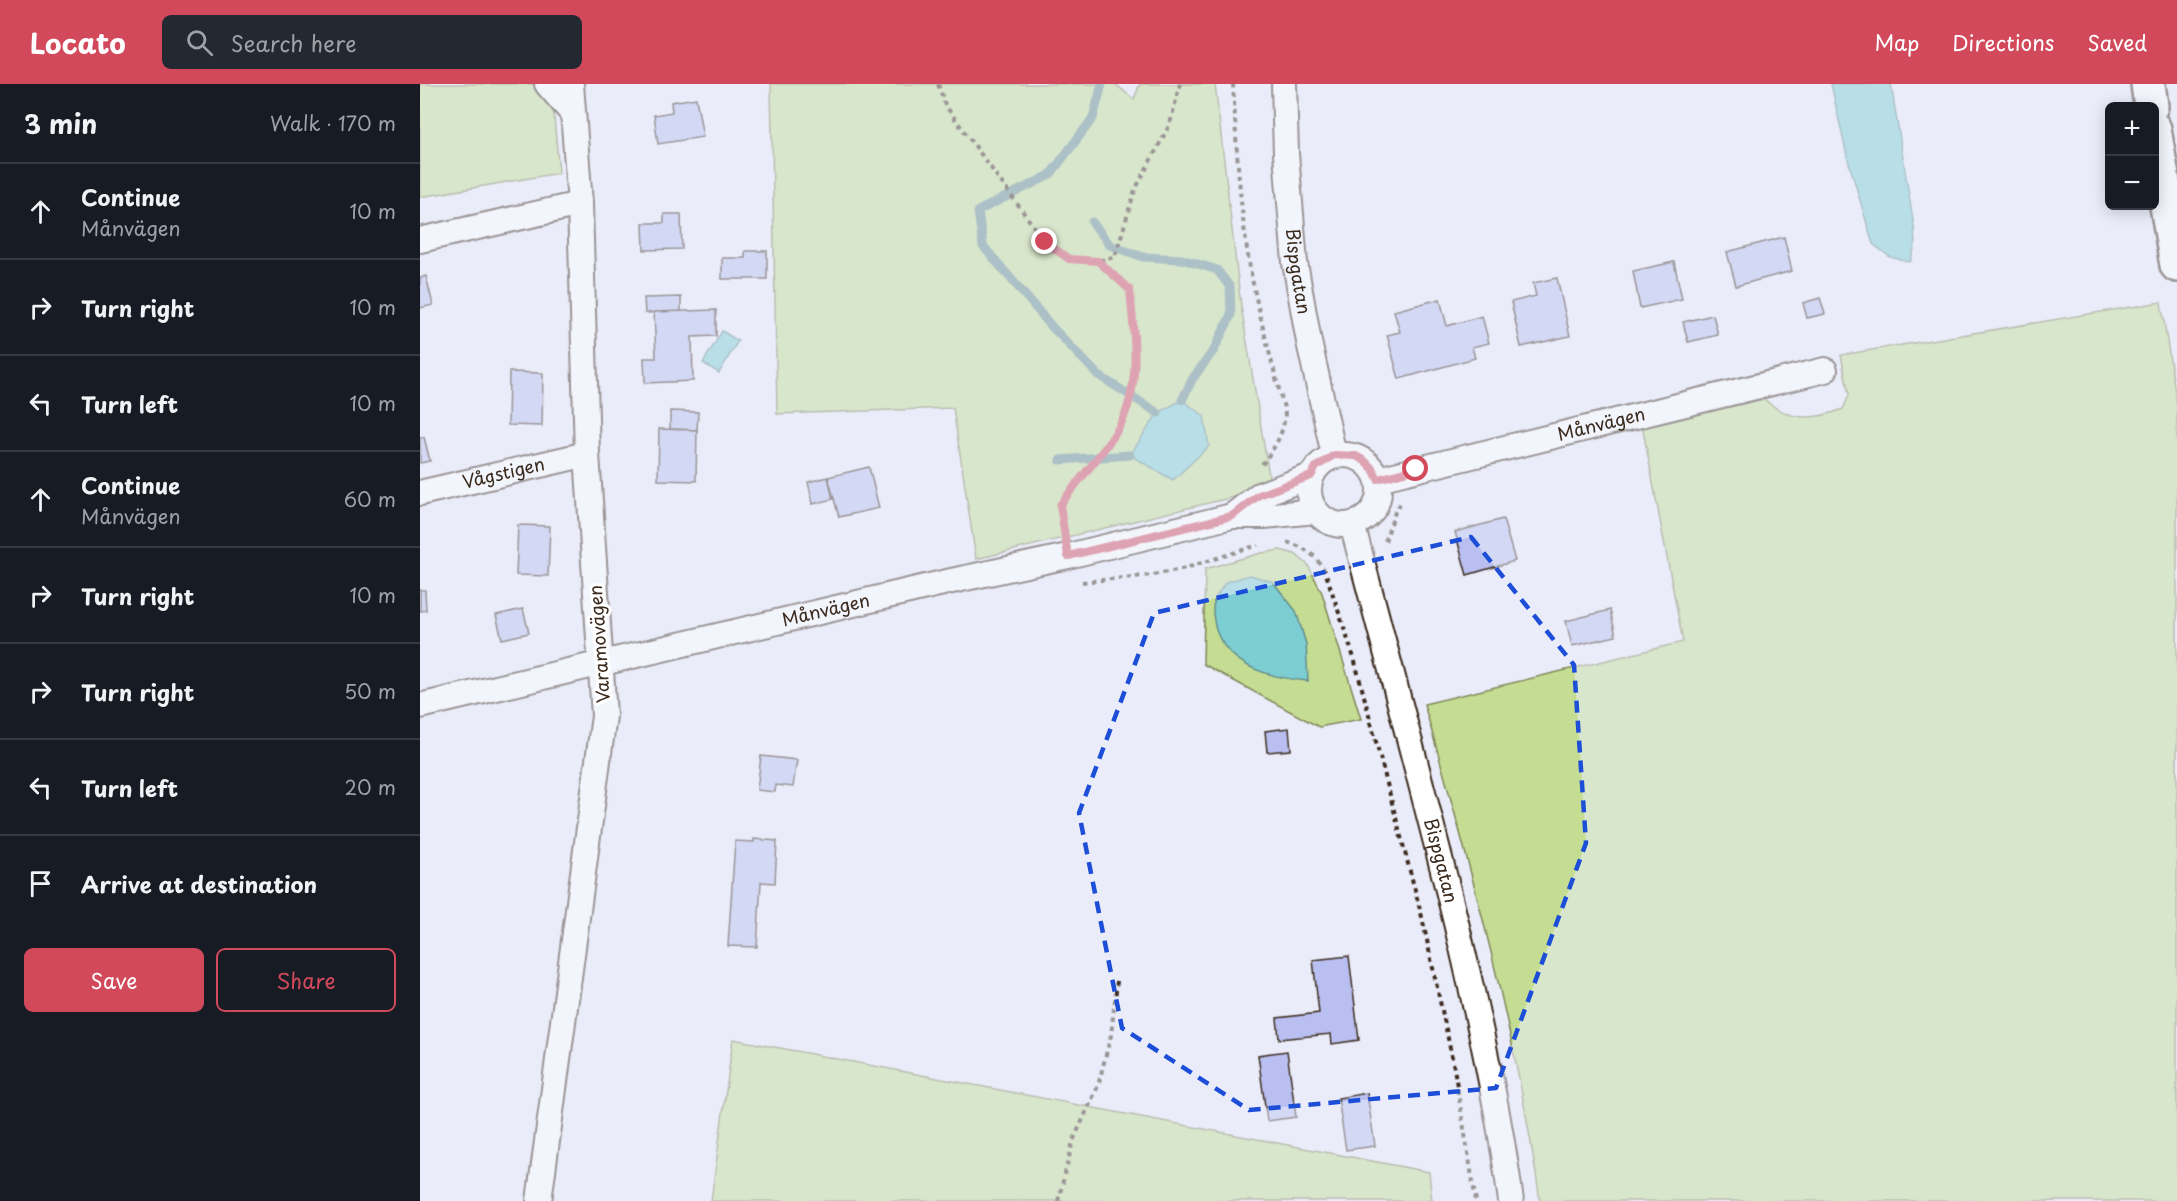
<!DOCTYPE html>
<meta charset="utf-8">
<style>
:root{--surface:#171b24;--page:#242831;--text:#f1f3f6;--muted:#9ea1a6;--line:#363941;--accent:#d1495b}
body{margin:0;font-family:"Playpen Sans",sans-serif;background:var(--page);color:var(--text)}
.controls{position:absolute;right:18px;top:18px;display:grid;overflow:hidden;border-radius:9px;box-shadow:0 3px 15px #0003}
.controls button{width:54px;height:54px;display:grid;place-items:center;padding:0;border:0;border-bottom:2px solid var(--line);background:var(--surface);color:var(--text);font:30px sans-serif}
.stop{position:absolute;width:18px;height:18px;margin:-14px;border:4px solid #d1495b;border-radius:50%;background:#fff}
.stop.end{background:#d1495b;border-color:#fff;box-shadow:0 2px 6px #0008}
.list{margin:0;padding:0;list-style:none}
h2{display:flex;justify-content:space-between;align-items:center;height:78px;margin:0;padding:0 24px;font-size:26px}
h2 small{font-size:20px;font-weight:400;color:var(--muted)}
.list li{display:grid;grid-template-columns:39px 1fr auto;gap:18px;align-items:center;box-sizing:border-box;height:96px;padding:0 24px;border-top:2px solid var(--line)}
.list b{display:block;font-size:22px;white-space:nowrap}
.list p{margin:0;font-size:20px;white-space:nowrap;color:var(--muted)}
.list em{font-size:20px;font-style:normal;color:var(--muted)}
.actions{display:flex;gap:12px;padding:18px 24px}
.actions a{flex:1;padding:14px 0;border:2px solid var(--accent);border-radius:9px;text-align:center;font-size:21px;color:var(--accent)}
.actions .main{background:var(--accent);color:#fff}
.icon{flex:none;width:33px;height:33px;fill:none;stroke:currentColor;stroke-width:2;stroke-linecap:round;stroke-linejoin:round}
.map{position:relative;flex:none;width:1757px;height:1117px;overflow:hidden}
header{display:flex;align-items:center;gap:36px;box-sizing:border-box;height:84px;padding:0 30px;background:var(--accent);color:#fff}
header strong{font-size:28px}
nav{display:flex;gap:33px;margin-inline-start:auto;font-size:21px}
.search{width:420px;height:54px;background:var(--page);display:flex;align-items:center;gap:15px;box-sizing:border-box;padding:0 21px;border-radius:9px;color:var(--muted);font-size:22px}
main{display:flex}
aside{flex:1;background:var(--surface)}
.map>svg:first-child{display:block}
.green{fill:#c4dd93;stroke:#808458;stroke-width:1.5}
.water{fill:#7dced3;stroke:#638c8b;stroke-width:1.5}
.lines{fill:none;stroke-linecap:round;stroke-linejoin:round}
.stream{stroke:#638c8b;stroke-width:9}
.building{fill:#b9bff0;stroke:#3b2a1e;stroke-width:1.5}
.street-casing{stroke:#3b2a1e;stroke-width:28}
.highway-casing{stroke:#3b2a1e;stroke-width:38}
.path{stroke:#3b2a1e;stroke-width:4;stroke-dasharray:4.5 4.5;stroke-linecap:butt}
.street{stroke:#fff;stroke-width:24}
.highway{stroke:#fff;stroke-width:33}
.route{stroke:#d1495b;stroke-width:8}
.marked{fill:none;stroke:#1d4ed8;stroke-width:4.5;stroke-dasharray:12 8;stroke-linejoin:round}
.labels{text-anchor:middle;stroke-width:6;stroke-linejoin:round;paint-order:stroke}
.street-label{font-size:18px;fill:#3b2a1e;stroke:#fff}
</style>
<header>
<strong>Locato</strong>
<div class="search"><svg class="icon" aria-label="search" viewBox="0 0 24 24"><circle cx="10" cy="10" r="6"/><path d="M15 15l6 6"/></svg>Search here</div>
<nav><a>Map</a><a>Directions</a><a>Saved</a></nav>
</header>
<main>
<aside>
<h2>3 min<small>Walk · 170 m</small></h2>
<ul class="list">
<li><svg class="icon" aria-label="ahead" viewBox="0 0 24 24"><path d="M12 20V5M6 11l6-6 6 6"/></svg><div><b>Continue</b><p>Månvägen</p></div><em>10 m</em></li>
<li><svg class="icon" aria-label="right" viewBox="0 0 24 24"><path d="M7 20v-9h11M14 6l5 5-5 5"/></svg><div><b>Turn right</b></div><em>10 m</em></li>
<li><svg class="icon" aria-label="left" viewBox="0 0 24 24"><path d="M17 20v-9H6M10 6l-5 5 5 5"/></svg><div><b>Turn left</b></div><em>10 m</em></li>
<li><svg class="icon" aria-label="ahead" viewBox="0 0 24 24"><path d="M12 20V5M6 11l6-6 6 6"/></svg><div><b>Continue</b><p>Månvägen</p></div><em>60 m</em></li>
<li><svg class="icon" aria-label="right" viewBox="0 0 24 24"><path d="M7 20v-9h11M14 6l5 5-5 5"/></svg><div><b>Turn right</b></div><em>10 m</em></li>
<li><svg class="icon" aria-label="right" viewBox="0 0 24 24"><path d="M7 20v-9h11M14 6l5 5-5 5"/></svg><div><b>Turn right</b></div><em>50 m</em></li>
<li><svg class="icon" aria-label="left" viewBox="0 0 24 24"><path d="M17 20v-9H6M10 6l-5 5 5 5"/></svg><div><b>Turn left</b></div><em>20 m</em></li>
<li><svg class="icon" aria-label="arrive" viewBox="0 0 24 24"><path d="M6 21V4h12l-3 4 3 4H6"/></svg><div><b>Arrive at destination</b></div></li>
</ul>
<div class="actions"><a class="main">Save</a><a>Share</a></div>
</aside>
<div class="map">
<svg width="1757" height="1117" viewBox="0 0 1757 1117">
<rect width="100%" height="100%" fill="#eaecfa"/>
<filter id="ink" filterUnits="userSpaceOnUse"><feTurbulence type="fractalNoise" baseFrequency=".0167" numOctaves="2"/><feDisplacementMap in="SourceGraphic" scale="12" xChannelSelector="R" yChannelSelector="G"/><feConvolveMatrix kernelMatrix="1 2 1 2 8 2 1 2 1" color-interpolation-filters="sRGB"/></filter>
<g filter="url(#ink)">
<g class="green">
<polygon points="0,0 131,0 139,89 0,113"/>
<polygon points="351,0 695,0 714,15 720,0 795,0 821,222 851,404 556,475 533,324 357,330"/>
<path d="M1741 218 1757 321V1117H1120C1096 948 1051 784 1004 620L1263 558 1222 341 1344 315C1369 337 1392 337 1423 325L1429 311 1421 271Z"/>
<polygon points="860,466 875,470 888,481 902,509 941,635 899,643 783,580 785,485 841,469"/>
<polygon points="313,955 1009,1088 1012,1117 291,1117"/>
</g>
<g class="water">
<polygon points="1411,0 1471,0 1494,142 1495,162 1490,178 1470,173 1453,160 1427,72"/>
<polygon points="302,247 318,257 299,289 283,279"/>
<polygon points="762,316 784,332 789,362 753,396 710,371 738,329"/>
<path d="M830 491 853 498 876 527 886 560 888 597C852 594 809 584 796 546 794 538 792 526 794 518 796 511 802 504 806 498Z"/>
</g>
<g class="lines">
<g class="stream">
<polyline points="682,0 673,34 630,91 558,127 563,162 632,243 678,291 738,329"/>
<polyline points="672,138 690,161 723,173 762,175 797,186 810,203 811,231 794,266 773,294 762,316"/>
<polyline points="640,376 710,371"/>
</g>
</g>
<g class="building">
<polygon points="276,14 283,53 238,60 234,31 252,28 251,18"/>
<polygon points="244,130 261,130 262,165 224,166 223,139 244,139"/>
<polygon points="1364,153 1372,187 1316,202 1307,168"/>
<polygon points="325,167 347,167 347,195 302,195 302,174 325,174"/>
<polygon points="1254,178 1262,215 1220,224 1213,187"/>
<polygon points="6,192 13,221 0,224 0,194"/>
<polygon points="1137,194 1150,252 1101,263 1091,218 1116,212 1113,199"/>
<polygon points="261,213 261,228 225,229 224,214"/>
<polygon points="1400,214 1405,230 1387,234 1383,219"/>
<polygon points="1020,215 1027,242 1062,232 1069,259 1052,263 1055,274 979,295 967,251 980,248 974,227"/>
<polygon points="296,226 296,252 272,253 273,297 225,299 224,274 236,274 234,228"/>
<polygon points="1293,231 1298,251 1268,258 1263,238"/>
<polygon points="89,288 123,289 122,342 88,341"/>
<polygon points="250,327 278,328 277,346 250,345"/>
<polygon points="239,345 277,346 276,397 238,396"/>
<polygon points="4,353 10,377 0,379 0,354"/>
<polygon points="449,383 459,424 419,433 408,393"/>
<polygon points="408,393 413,415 393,420 388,398"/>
<polygon points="1083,435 1095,477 1047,491 1035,448"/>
<polygon points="98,441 130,442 128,492 96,491"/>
<polygon points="0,506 5,506 6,526 0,527"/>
<polygon points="103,525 109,549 82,555 76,531"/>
<polygon points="1190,526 1196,552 1152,562 1146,537"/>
<polygon points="869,644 871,666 847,668 845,647"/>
<polygon points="341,672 377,676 373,703 356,701 355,708 337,706"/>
<polygon points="334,755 357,757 355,799 341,798 337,863 308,862 315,757 334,758"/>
<polygon points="929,872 939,956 912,960 911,950 859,955 857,934 899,929 893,876"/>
<polygon points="867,967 876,1033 847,1037 838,971"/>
<polygon points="947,1009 955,1062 926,1066 918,1014"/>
</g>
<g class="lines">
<g class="street-casing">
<g id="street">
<polyline points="127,0 153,30"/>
<path id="s1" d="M864 0 866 70 875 179 889 258 914 371"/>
<polyline points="0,156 160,120"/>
<circle cx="924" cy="406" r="35"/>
<path id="s2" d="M958 395 1405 286"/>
<path id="s3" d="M0 409 167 370"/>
<polyline points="812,432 839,411 891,392"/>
<path id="s4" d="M932 440C965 563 998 686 1029 810 1054 911 1077 1013 1091 1117"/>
<path id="s5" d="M0 622 527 498 648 472 812 432H844L896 427"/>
<polyline points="119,1117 184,632 167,370 160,120 151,0"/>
</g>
</g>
<g class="highway-casing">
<g id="highway">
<polyline points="1728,0 1731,22"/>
<polyline points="1734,45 1757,181"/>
</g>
</g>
<g class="path">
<polyline points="518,0 525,21 625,158 649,175 678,177 695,173 715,106 750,40 760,0"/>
<path d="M813 0C816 50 818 100 825 150 832 210 850 270 865 328 864 351 854 364 841 382"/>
<path d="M644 448 641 421C658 396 685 369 699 343 722 302 714 250 710 206L678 178"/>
<polyline points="965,457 975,428 982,417"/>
<polyline points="867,458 883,464 895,473 905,487 934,574 1002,833 1033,978 1056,1117"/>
<polyline points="662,498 733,491 766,484 838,461"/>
<polyline points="638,1117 653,1057 678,1002 691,951 697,897"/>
</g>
<use href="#street" class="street"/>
<use href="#highway" class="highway"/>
</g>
</g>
<g class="lines" filter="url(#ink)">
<path class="route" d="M625 158 649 175 678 177 710 206C714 250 722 302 699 343 684 369 659 395 640 421L648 472 812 432 839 411 891 392 896 383 914 371 936 372 945 377 953 385 958 395 996 385"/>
</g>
<path d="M0 0H1757V1117H0ZM1051 453 1154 581 1166 759 1076 1004 829 1026 702 944 659 729 734 529Z" fill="#eaecfa" fill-opacity=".55" fill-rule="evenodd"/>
<path class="marked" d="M1051 453 1154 581 1166 759 1076 1004 829 1026 702 944 659 729 734 529Z"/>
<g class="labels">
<g class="street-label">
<text dy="6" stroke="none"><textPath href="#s1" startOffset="188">Bispgatan</textPath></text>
<text dy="6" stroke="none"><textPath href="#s2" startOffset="230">Månvägen</textPath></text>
<text dy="6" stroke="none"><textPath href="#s3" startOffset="86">Vågstigen</textPath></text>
<text dy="6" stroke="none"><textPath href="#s5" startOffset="417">Månvägen</textPath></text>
<text transform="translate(180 560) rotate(-94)" y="6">Varamovägen</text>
<text dy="6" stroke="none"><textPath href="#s4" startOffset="348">Bispgatan</textPath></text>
</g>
</g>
</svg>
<div class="controls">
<button>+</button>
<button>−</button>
</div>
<div class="stop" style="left:996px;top:385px"></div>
<div class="stop end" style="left:625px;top:158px"></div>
</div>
</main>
